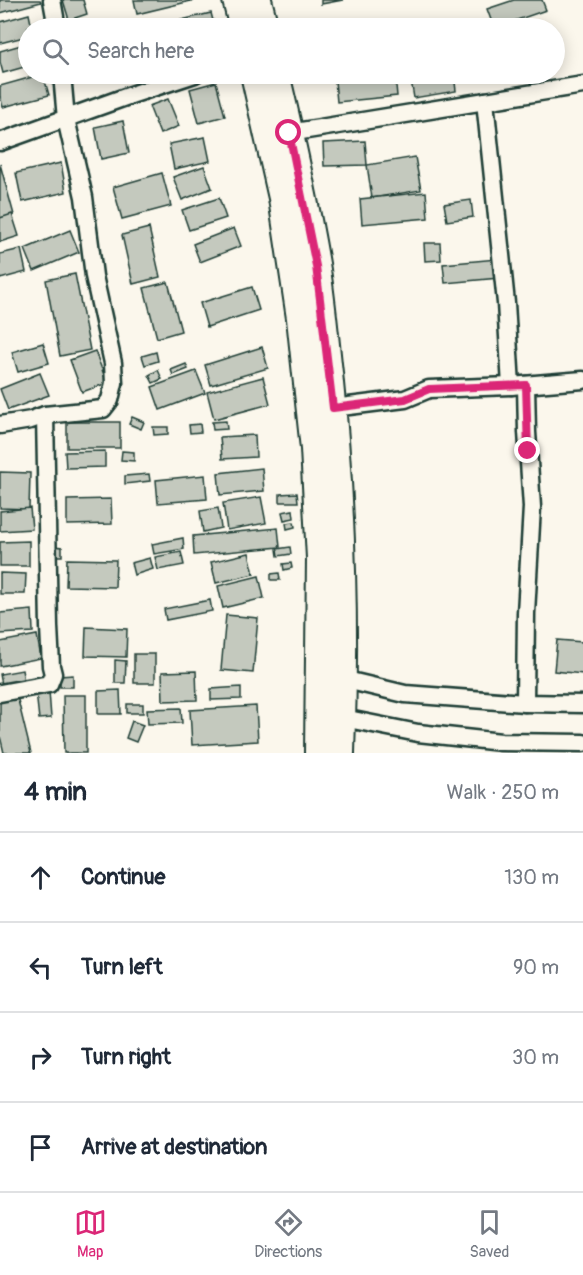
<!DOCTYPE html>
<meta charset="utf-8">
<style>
:root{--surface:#fff;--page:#f6f6f7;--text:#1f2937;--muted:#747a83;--line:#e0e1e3;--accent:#db2777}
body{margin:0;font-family:Pangolin,sans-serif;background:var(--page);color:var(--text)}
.stop{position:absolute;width:18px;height:18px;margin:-14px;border:4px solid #db2777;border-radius:50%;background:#fff}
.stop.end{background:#db2777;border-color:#fff;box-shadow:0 2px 6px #0008}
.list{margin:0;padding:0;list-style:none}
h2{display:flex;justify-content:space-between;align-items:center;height:78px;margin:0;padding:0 24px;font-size:26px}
h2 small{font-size:20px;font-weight:400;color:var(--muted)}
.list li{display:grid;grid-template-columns:39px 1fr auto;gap:18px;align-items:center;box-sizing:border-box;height:90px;padding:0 24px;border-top:2px solid var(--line)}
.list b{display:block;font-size:22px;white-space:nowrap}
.list em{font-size:20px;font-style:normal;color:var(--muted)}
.icon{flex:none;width:33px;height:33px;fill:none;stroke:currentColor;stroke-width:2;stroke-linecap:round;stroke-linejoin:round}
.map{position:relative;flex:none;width:583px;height:753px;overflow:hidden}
.search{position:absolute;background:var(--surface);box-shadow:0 3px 15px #0003;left:18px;right:18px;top:18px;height:66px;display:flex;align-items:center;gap:15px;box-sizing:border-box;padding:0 21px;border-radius:33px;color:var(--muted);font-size:22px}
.sheet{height:438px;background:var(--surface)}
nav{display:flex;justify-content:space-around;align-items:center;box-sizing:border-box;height:84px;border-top:2px solid var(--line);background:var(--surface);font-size:16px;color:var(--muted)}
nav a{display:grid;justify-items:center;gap:3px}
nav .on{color:var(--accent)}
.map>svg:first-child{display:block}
.building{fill:#c4c9be;stroke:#1f3d34;stroke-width:1.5}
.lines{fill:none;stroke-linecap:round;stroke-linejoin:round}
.street-casing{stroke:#1f3d34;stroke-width:21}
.primary-casing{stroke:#1f3d34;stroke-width:30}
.street{stroke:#fbf7ec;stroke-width:16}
.primary{stroke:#fbf7ec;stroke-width:26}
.route{stroke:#db2777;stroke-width:8}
</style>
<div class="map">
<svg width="583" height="753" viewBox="0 0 583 753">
<rect width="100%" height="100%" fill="#fbf7ec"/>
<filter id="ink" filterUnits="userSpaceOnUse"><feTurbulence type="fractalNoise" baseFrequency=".0167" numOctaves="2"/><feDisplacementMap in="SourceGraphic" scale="12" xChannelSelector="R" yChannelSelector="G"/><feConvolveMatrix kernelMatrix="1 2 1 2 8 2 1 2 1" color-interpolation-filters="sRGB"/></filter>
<g filter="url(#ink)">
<g class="building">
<polygon points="0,0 40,0 41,2 0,13"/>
<polygon points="63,0 83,0 87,14 69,20"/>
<polygon points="134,0 195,0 137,14"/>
<polygon points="321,0 343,0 321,4"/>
<polygon points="514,0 542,0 546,10 494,28 487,9"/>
<polygon points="211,13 215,28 171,28 169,23"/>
<polygon points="29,14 32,28 28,28 28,36 0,43 0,22"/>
<polygon points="151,24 152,28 135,28"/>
<polygon points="28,43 28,66 3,73 0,62 0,51"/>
<polygon points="43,74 49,95 3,107 0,96 0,86"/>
<polygon points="410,74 454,74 456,91 414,98"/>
<polygon points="395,75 397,96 337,102 335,81"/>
<polygon points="216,82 225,116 199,123 190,89"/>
<polygon points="168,99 179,126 160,134 149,106"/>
<polygon points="123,121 129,153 101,159 95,127"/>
<polygon points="205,137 210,161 174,169 169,144"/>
<polygon points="365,141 367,165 324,166 323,143"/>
<polygon points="415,157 421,190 372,198 367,165"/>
<polygon points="61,163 66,192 22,202 16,173"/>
<polygon points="0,164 14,215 0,218"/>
<polygon points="204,166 212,188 182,200 173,177"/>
<polygon points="162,173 171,206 122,219 113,187"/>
<polygon points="426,192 428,218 362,224 360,199"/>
<polygon points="219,198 226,218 189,230 182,210"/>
<polygon points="471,200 473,217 447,221 444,204"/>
<polygon points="12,214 19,236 0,242 0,218"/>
<polygon points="149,228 160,277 133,284 122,235"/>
<polygon points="234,228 241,246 200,262 193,244"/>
<polygon points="70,230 79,252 34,271 25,249"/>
<polygon points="424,243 440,243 441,260 425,261"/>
<polygon points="21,249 26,272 0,279 0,254"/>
<polygon points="497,259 499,278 445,283 443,264"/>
<polygon points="75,274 90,350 60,356 46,280"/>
<polygon points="168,282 181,331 157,338 144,288"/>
<polygon points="252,287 259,310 207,327 200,303"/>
<polygon points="43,343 49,363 18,372 12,352"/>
<polygon points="262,347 268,368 211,385 205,365"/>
<polygon points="95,351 107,383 82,392 70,360"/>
<polygon points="156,352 158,361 145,365 142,356"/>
<polygon points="186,364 188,369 173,375 171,370"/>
<polygon points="158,370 162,379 153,383 149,375"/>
<polygon points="196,371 205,393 160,410 152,387"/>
<polygon points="40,373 49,395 8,410 0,389"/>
<polygon points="263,377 270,404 214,419 207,392"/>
<polygon points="132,417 144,422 141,429 129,424"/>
<polygon points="226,421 227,429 213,430 212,422"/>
<rect x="67" y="422" width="53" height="26"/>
<polygon points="200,424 201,432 190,433 189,425"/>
<polygon points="153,427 168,427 168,434 154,435"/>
<polygon points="255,435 256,457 222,459 220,437"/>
<polygon points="105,451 105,467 66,468 65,452"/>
<polygon points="122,451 134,452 134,461 121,460"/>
<polygon points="262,468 264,491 220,495 218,473"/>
<polygon points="0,472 30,473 29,509 0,508"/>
<polygon points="149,474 150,481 125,484 125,476"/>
<polygon points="205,475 207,499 158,503 156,480"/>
<polygon points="297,493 298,502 280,502 280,494"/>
<polygon points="261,497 266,523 227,530 223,503"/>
<polygon points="111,499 112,524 67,525 67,500"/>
<polygon points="30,508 32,529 0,531 0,511"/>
<polygon points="218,508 221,528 203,532 200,511"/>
<polygon points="293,510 294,518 284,520 282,512"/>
<polygon points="294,522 295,527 287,529 286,523"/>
<polygon points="278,528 280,547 194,555 193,536"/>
<polygon points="183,538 184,549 154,554 152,544"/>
<polygon points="29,541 29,566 0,566 0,542"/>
<polygon points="54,546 62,547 62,556 54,556"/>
<polygon points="290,547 291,554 278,556 277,549"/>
<polygon points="181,552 184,565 158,570 155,557"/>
<polygon points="249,553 254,574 216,583 211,562"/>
<polygon points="150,558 153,569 134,575 131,563"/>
<polygon points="67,559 116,560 115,587 66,586"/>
<polygon points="291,563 292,568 284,570 283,564"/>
<polygon points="0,573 26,574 25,594 0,594"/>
<polygon points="279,573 280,580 271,580 271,574"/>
<polygon points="259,576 264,598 223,608 218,586"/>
<polygon points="210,600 212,611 166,620 164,609"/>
<polygon points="32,610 33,632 0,634 0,613"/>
<polygon points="226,615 258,618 253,673 221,670"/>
<polygon points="86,627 127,629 126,657 85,656"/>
<polygon points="37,635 41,658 0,666 0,642"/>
<polygon points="557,640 583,642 583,674 554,671"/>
<rect x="134" y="654" width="21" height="29"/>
<polygon points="115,660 126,661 125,683 115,683"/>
<polygon points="22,670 24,681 2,685 0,674"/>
<polygon points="196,671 197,700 163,701 162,672"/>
<polygon points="73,675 73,687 60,687 60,676"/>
<polygon points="241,687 241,699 211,700 211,689"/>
<polygon points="120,690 121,714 98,714 98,691"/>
<polygon points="49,691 51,718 39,719 36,692"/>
<polygon points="63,695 86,695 86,753 64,753"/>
<polygon points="17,696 31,753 4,753 0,736 0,701"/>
<rect x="127" y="704" width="16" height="9"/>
<polygon points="256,706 258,741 192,745 190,710"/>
<polygon points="181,708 182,723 148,724 147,709"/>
<polygon points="132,721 143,725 136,742 126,738"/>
</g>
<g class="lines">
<g class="street-casing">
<g id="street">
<polyline points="52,0 57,28"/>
<polyline points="485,101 506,303 511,386"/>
<polyline points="289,133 583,85"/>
<polyline points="0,142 131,95 195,74"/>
<polyline points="333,408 405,399 429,389 511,386 583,380"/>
<polyline points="0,425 31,420 45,415 103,409 110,400 114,383 113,363 94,276 84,197 66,119 62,74"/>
<polyline points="342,679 405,694 525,703 583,704"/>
<polyline points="0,693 49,684 53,674 51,666 49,627 45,415"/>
<polyline points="525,703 526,613 532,507 527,432 526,385"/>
<polyline points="343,718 418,733 501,742 583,743"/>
</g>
</g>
<g class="primary-casing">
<g id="primary">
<polyline points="236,0 243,28"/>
<polyline points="258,0 265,28"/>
<polyline points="254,74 282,198 300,318 314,449 320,558 318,753"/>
<path d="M276 74C291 137 305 200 316 264 322 300 325 337 329 373 342 499 346 626 341 753"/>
</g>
</g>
<use href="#street" class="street"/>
<use href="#primary" class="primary"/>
</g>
</g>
<g class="lines" filter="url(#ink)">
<polyline class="route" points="289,133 316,266 333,408 405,399 429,389 526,385 528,451"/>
</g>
</svg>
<div class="stop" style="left:289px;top:133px"></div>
<div class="stop end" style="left:528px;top:451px"></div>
<div class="search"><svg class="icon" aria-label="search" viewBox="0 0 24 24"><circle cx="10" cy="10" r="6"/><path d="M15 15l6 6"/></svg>Search here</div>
</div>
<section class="sheet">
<h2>4 min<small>Walk · 250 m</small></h2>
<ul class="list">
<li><svg class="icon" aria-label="ahead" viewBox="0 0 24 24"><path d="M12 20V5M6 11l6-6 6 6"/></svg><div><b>Continue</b></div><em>130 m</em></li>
<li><svg class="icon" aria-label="left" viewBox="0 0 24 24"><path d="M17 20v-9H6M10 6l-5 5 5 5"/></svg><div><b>Turn left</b></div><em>90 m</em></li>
<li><svg class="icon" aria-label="right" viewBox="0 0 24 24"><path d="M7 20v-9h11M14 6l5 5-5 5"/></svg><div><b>Turn right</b></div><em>30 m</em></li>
<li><svg class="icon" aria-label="arrive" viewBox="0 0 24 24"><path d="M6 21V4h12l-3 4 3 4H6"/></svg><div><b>Arrive at destination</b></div></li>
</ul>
</section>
<nav>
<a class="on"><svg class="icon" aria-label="map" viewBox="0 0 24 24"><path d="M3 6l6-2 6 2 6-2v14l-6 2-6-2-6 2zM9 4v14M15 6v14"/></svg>Map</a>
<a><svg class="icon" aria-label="directions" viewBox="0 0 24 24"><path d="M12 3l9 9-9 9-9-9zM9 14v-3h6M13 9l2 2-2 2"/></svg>Directions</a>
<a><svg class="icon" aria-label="saved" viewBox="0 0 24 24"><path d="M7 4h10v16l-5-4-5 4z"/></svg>Saved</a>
</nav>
